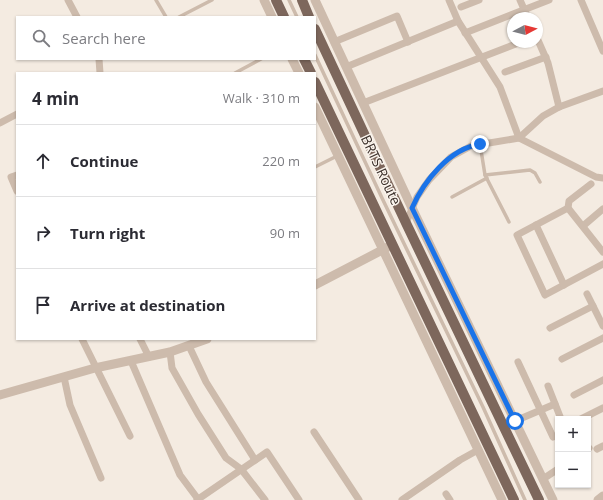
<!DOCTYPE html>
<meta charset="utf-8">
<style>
:root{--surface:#fff;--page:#f7f7f7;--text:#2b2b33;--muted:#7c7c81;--line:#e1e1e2}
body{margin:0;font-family:"Open Sans",sans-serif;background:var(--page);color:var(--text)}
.controls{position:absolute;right:12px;bottom:12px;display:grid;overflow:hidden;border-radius:0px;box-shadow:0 1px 3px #0004}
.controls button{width:36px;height:36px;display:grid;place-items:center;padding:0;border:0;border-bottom:1px solid var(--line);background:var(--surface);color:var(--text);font:20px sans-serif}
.compass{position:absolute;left:507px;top:12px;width:36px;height:36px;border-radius:50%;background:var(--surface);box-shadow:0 1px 3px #0004;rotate:83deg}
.stop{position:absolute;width:12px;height:12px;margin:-9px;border:3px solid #1a73e8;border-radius:50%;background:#fff}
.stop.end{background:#1a73e8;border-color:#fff;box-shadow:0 1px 4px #0008}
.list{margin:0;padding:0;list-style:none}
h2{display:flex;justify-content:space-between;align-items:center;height:52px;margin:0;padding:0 16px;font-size:17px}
h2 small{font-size:13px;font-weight:400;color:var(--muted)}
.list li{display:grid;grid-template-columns:26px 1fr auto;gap:12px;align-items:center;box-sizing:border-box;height:72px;padding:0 16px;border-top:1px solid var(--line)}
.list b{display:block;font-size:15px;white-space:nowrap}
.list em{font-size:13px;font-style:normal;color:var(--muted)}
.icon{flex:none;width:22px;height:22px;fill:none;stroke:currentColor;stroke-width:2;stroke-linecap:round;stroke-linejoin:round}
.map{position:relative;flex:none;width:603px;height:500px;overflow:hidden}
.search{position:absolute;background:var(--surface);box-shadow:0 1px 3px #0004;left:16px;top:16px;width:300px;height:44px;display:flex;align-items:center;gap:10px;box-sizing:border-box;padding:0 14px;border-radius:0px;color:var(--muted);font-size:15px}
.panel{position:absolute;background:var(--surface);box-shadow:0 1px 3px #0004;left:16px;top:72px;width:300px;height:268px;border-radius:0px}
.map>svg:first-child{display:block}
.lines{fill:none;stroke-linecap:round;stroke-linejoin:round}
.service{stroke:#cdbbac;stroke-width:3.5}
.minor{stroke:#cdbbac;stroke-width:7}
.tertiary{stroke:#cdbbac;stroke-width:9}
.primary{stroke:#7d675c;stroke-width:10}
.route{stroke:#1a73e8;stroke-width:5}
.labels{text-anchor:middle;stroke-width:3;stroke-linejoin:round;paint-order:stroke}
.street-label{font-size:14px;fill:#3b302b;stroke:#fbf5ee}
</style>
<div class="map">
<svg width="603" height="500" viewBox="0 0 603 500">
<rect width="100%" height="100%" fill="#f4ebe1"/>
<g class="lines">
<g class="service">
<polyline points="156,0 166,17"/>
<polyline points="289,0 297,17"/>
<polyline points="179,17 212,0"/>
<polyline points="315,55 382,198 483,407 525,500"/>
<polyline points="235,73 261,59"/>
<polyline points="480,144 485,175 509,222"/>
<polyline points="315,167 337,156"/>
<polyline points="485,175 530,170 535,173 540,182"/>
<polyline points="452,197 487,178"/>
</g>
<g class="minor">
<polyline points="68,0 77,17"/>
<polyline points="449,0 458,21 500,87 519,138 596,177 603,178"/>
<polyline points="520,0 528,18"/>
<polyline points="581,0 603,51"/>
<polyline points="461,7 479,0"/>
<polyline points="465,33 549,0"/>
<polyline points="537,38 548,63 559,107"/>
<polyline points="334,42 397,16 408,42"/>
<polyline points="99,59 100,73"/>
<polyline points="346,67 458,21"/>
<polyline points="505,72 546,57"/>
<polyline points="363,103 521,42"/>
<polyline points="0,123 17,114"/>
<polyline points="17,175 11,177 17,191"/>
<polyline points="591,184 569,201 568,208 603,252"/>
<polyline points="568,208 517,235 545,295 603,264"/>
<polyline points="406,223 417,197 429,180 451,157 471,146 519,138 543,116 559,107 603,91"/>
<polyline points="536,225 564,285"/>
<polyline points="583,226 603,209"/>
<polyline points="587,294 603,326"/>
<polyline points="550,328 593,306"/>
<polyline points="82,339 130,436"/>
<polyline points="140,339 149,357"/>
<polyline points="189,346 206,382 255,460"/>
<polyline points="170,352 172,368 198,414 226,458 241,469 265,500"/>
<polyline points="562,359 603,338"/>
<polyline points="131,361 180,475 198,499"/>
<polyline points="518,362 553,437"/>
<polyline points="64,377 70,405 101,478"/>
<polyline points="548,386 561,419"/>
<polyline points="574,395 603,380"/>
<polyline points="581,419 603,408"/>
<polyline points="515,421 555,404"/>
<polyline points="314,432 359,500"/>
<polyline points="588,449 589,448"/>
<polyline points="597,449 603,446"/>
<polyline points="543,479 558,469"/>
<polyline points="446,494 450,500"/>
<polyline points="197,500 267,452 299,500"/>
<polyline points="402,500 460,460 478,450"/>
</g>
<g class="tertiary">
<polyline points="264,0 272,17"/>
<polyline points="315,0 412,208 553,500"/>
<polyline points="292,59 299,73"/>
<polyline points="315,107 502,500"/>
<polyline points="315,285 388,247"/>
<polyline points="0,395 95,368 170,352 207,339"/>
<polyline points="598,500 603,496"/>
</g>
<g class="primary">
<polyline points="276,0 284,17"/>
<polyline points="302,0 309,17"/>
<polyline points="315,29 406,223 539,500"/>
<polyline points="304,59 311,73"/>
<polyline points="315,82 514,500"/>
</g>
</g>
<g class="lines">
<path class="route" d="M480 144C449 149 424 181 412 208L515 421"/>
</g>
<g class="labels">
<g class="street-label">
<text transform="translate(381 170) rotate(65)" y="5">BRTS Route</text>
</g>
</g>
</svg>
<div class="controls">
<button>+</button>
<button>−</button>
</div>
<svg class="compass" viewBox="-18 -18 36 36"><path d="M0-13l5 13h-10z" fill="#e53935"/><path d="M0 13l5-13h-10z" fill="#7c7c81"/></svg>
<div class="stop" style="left:515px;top:421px"></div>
<div class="stop end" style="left:480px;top:144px"></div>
<div class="search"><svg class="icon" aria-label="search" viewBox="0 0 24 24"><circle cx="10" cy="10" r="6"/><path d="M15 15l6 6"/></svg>Search here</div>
<section class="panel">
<h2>4 min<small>Walk · 310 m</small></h2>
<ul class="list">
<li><svg class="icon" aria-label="ahead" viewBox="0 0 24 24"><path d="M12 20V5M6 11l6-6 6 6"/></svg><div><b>Continue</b></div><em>220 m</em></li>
<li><svg class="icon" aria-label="right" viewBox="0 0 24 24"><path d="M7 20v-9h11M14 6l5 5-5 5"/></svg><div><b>Turn right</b></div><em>90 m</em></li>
<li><svg class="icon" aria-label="arrive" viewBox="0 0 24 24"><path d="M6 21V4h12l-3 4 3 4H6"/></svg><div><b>Arrive at destination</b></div></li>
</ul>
</section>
</div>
